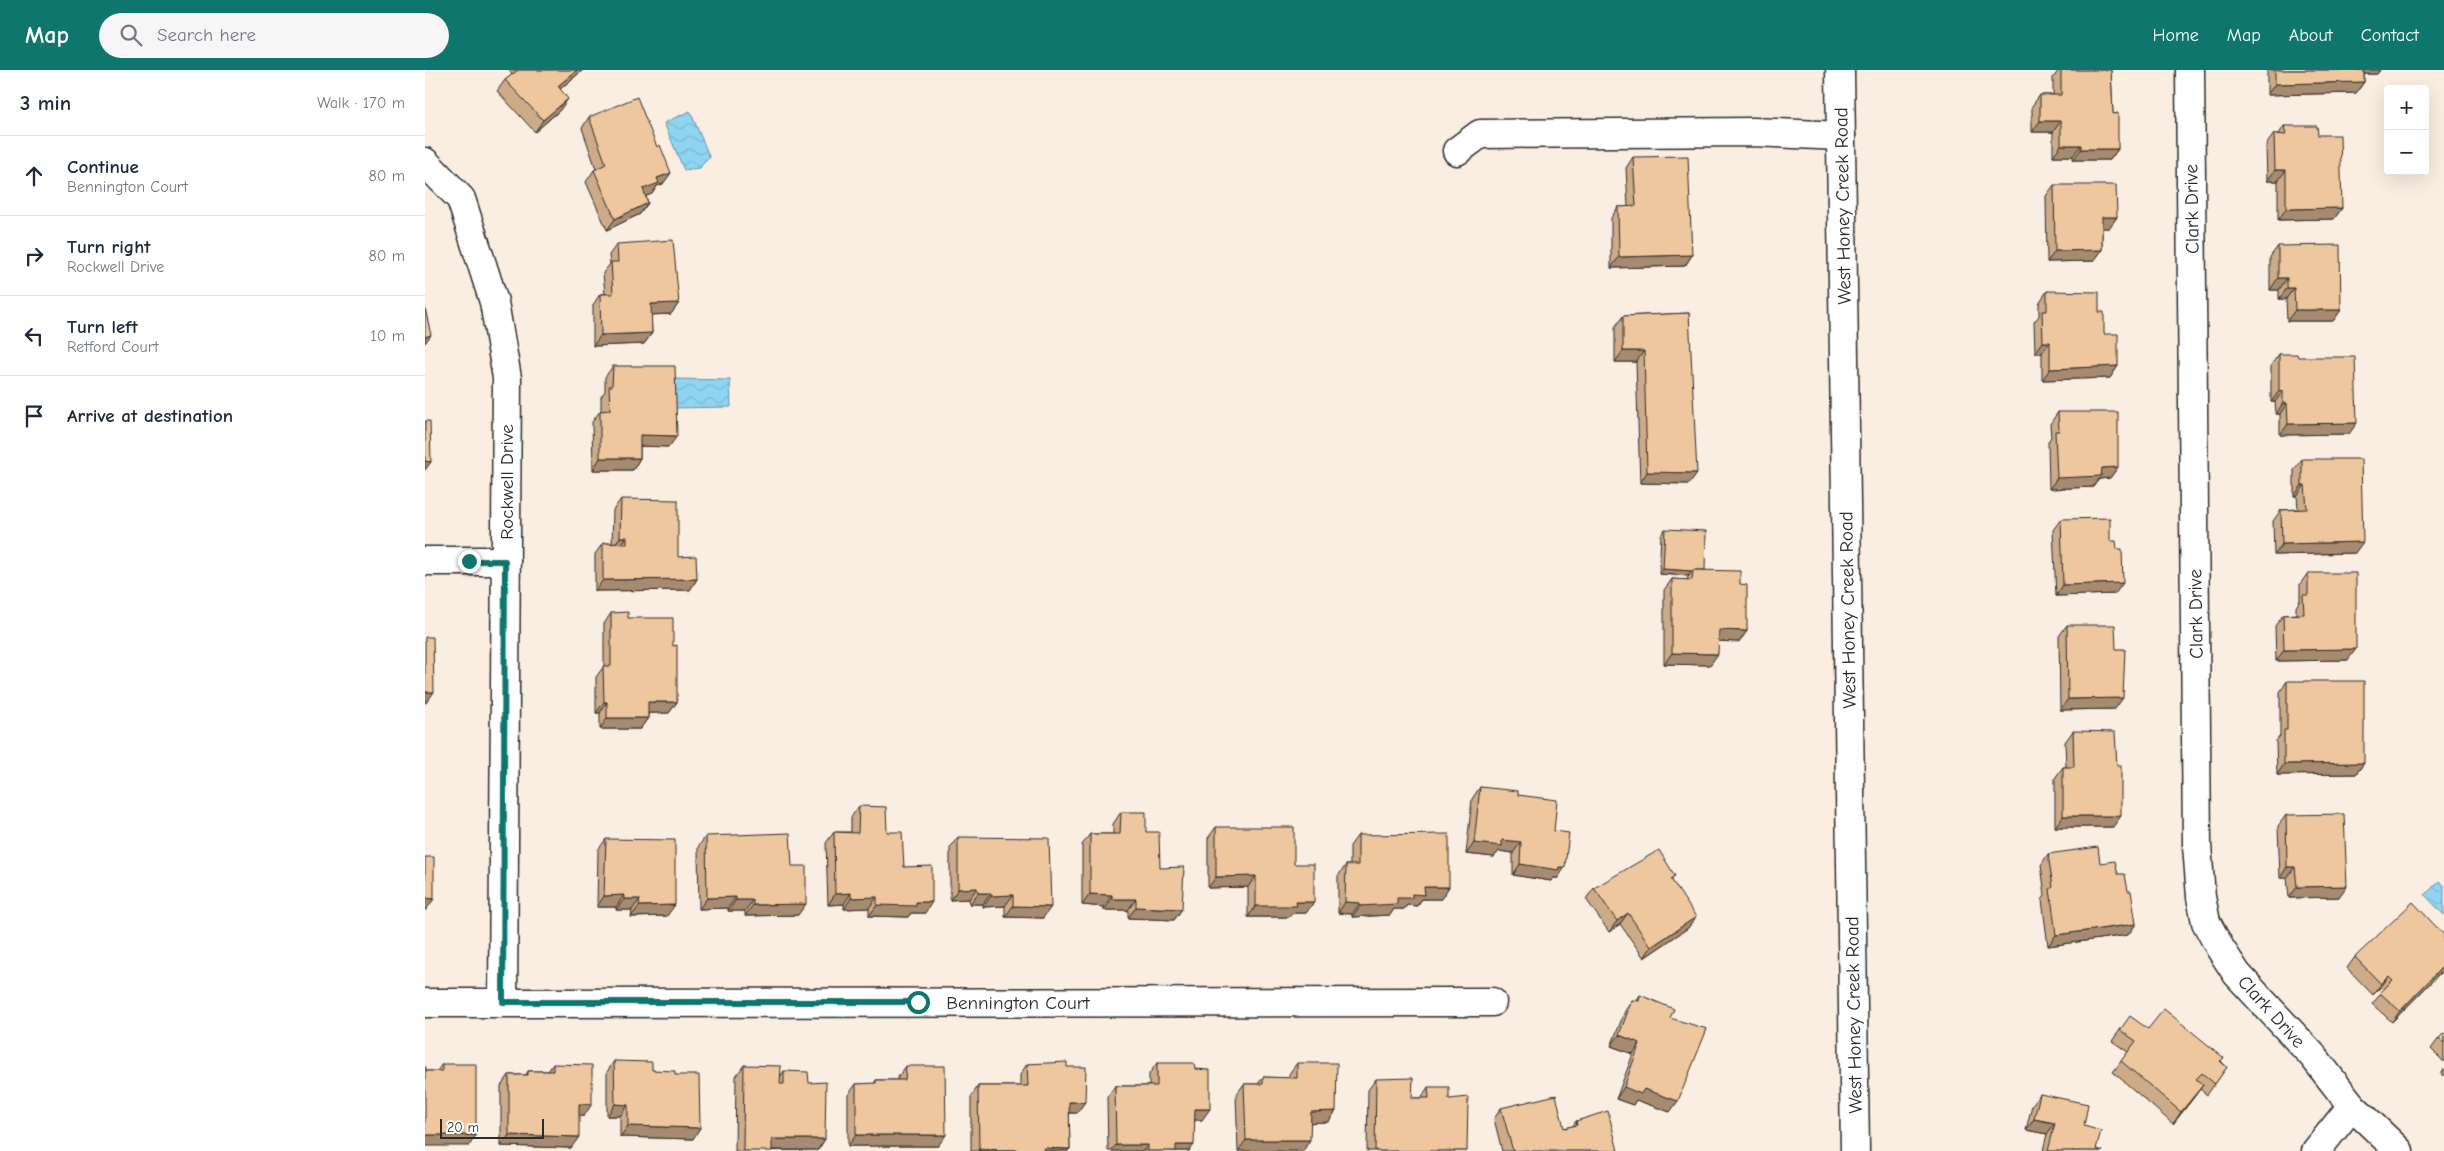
<!DOCTYPE html>
<meta charset="utf-8">
<style>
:root{--surface:#fff;--page:#f6f6f7;--text:#1f2937;--muted:#747a83;--line:#e0e1e3;--accent:#0f766e}
body{margin:0;font-family:"Comic Neue",sans-serif;background:var(--page);color:var(--text)}
.controls{position:absolute;right:15px;top:15px;display:grid;overflow:hidden;border-radius:5px;box-shadow:0 5px 20px #0002}
.controls button{width:45px;height:45px;display:grid;place-items:center;padding:0;border:0;border-bottom:1px solid var(--line);background:var(--surface);color:var(--text);font:25px sans-serif}
.scale{position:absolute;left:15px;bottom:12px;width:104px;box-sizing:border-box;padding-left:5px;border:2px solid #2b2b2b;border-top:0;font-size:14px;line-height:18px;white-space:nowrap;color:#2b2b2b;-webkit-text-stroke:4px #fff;paint-order:stroke}
.stop{position:absolute;width:15px;height:15px;margin:-11px;border:4px solid #0f766e;border-radius:50%;background:#fff}
.stop.end{background:#0f766e;border-color:#fff;box-shadow:0 1px 5px #0008}
.list{margin:0;padding:0;list-style:none}
h2{display:flex;justify-content:space-between;align-items:center;height:65px;margin:0;padding:0 20px;font-size:21px}
h2 small{font-size:16px;font-weight:400;color:var(--muted)}
.list li{display:grid;grid-template-columns:32px 1fr auto;gap:15px;align-items:center;box-sizing:border-box;height:80px;padding:0 20px;border-top:1px solid var(--line)}
.list b{display:block;font-size:19px;white-space:nowrap}
.list p{margin:0;font-size:16px;white-space:nowrap;color:var(--muted)}
.list em{font-size:16px;font-style:normal;color:var(--muted)}
.icon{flex:none;width:28px;height:28px;fill:none;stroke:currentColor;stroke-width:2;stroke-linecap:round;stroke-linejoin:round}
.map{position:relative;flex:none;width:2019px;height:1081px;overflow:hidden}
header{display:flex;align-items:center;gap:30px;box-sizing:border-box;height:70px;padding:0 25px;background:var(--accent);color:#fff}
header strong{font-size:24px}
nav{display:flex;gap:28px;margin-inline-start:auto;font-size:18px}
.search{width:350px;height:45px;background:var(--page);display:flex;align-items:center;gap:12px;box-sizing:border-box;padding:0 18px;border-radius:28px;color:var(--muted);font-size:19px}
main{display:flex}
aside{flex:1;background:var(--surface)}
.map>svg:first-child{display:block}
.water{fill:url(#water-waves);stroke:#6791a2}
.lines{fill:none;stroke-linecap:round;stroke-linejoin:round}
.minor-casing{stroke:#2b2b2b;stroke-width:31}
.minor{stroke:#fff;stroke-width:28}
.wall{fill:#cdab88;stroke:#2b2b2b}
.shaded-wall{fill:#a78b6f;stroke:#2b2b2b}
.building{fill:#eec79e;stroke:#2b2b2b}
.route{stroke:#0f766e;stroke-width:6}
.labels{text-anchor:middle;stroke-width:4;stroke-linejoin:round;paint-order:stroke}
.street-label{font-size:19px;fill:#2b2b2b;stroke:#fff}
</style>
<header>
<strong>Map</strong>
<div class="search"><svg class="icon" aria-label="search" viewBox="0 0 24 24"><circle cx="10" cy="10" r="6"/><path d="M15 15l6 6"/></svg>Search here</div>
<nav><a>Home</a><a>Map</a><a>About</a><a>Contact</a></nav>
</header>
<main>
<aside>
<h2>3 min<small>Walk · 170 m</small></h2>
<ul class="list">
<li><svg class="icon" aria-label="ahead" viewBox="0 0 24 24"><path d="M12 20V5M6 11l6-6 6 6"/></svg><div><b>Continue</b><p>Bennington Court</p></div><em>80 m</em></li>
<li><svg class="icon" aria-label="right" viewBox="0 0 24 24"><path d="M7 20v-9h11M14 6l5 5-5 5"/></svg><div><b>Turn right</b><p>Rockwell Drive</p></div><em>80 m</em></li>
<li><svg class="icon" aria-label="left" viewBox="0 0 24 24"><path d="M17 20v-9H6M10 6l-5 5 5 5"/></svg><div><b>Turn left</b><p>Retford Court</p></div><em>10 m</em></li>
<li><svg class="icon" aria-label="arrive" viewBox="0 0 24 24"><path d="M6 21V4h12l-3 4 3 4H6"/></svg><div><b>Arrive at destination</b></div></li>
</ul>
</aside>
<div class="map">
<svg width="2019" height="1081" viewBox="0 0 2019 1081">
<defs>
<pattern id="water-waves" width="16" height="10" patternUnits="userSpaceOnUse" patternTransform="scale(1.25)"><rect width="16" height="10" fill="#8fd5f1"/><path d="M0 5q4-4 8 0t8 0" fill="none" stroke="#7cb7cf"/></pattern>
</defs>
<rect width="100%" height="100%" fill="#faeee2"/>
<filter id="ink" filterUnits="userSpaceOnUse"><feTurbulence type="fractalNoise" baseFrequency=".02" numOctaves="2"/><feDisplacementMap in="SourceGraphic" scale="10" xChannelSelector="R" yChannelSelector="G"/><feConvolveMatrix kernelMatrix="1 2 1 2 8 2 1 2 1" color-interpolation-filters="sRGB"/></filter>
<g filter="url(#ink)">
<g class="water">
<polygon points="265,41 285,88 280,90 275,98 259,100 239,53"/>
<polygon points="248,309 305,310 306,337 248,338"/>
<polygon points="2014,811 2019,815 2019,845 2000,825"/>
</g>
<g class="lines">
<g class="minor-casing">
<g id="minor">
<polyline points="1415,0 1430,1081"/>
<polyline points="1765,0 1772,775 1776,827 1781,852 1795,878 1812,904 1888,986 1927,1036 1974,1081"/>
<polyline points="1032,81 1055,64 1328,62 1416,66"/>
<polyline points="0,92 36,129 69,232 82,308 78,932"/>
<polyline points="0,491 81,491"/>
<polyline points="0,933 1067,932"/>
<polyline points="1891,1081 1927,1036"/>
</g>
</g>
<use href="#minor" class="minor"/>
</g>
<g class="wall">
<polygon points="84,0 158,0 135,19 135,40 110,62 72,21 80,10 87,5"/>
<polygon points="1634,0 1686,0 1688,44 1693,79 1685,90 1648,90 1648,86 1628,86 1628,62 1607,62 1607,36 1615,25 1628,25 1628,8"/>
<polygon points="1842,0 1955,0 1952,4 1939,4 1939,12 1931,23 1842,25"/>
<polygon points="164,47 238,114 232,116 227,124 221,126 223,133 215,144 182,160 161,112 169,100 171,99 157,58"/>
<polygon points="1859,56 1893,65 1917,138 1909,149 1853,150 1853,111 1842,111 1841,75 1849,64 1854,64"/>
<polygon points="1208,87 1267,185 1260,196 1186,198 1186,148 1193,137 1203,137 1201,98"/>
<polygon points="1629,115 1692,147 1684,158 1677,158 1677,180 1669,191 1622,192 1621,126"/>
<polygon points="192,174 254,233 246,244 226,245 227,263 219,274 168,276 168,235 175,224 180,224 178,203 185,194 184,185"/>
<polygon points="1853,176 1916,240 1908,251 1862,251 1861,229 1854,229 1854,220 1845,220 1845,187"/>
<polygon points="1622,221 1674,242 1679,264 1693,296 1685,308 1617,310 1617,283 1610,283 1609,252 1614,246 1614,233"/>
<polygon points="1264,243 1264,414 1215,413 1211,292 1190,292 1190,257 1198,246"/>
<polygon points="1854,284 1873,287 1924,364 1855,365 1855,344 1851,344 1850,332 1846,332 1846,295"/>
<polygon points="188,296 244,377 215,376 215,388 208,400 168,400 167,352 175,341 176,341 176,327 180,321 180,307"/>
<polygon points="1633,342 1693,397 1685,408 1674,409 1668,417 1624,419 1623,372 1626,367 1625,354"/>
<polygon points="1877,389 1930,483 1849,485 1848,451 1856,440 1873,439 1872,426 1869,426 1869,400"/>
<polygon points="196,429 253,487 272,509 265,520 170,521 170,484 178,473 187,473 188,440"/>
<polygon points="1636,449 1685,471 1690,524 1631,526 1628,460"/>
<polygon points="1240,459 1280,500 1315,514 1322,561 1314,572 1294,571 1285,595 1239,594 1239,520 1247,509 1261,510 1264,506 1234,504 1236,465"/>
<polygon points="1883,503 1923,590 1851,591 1850,556 1858,545 1871,544 1871,537 1875,530 1875,514"/>
<polygon points="186,543 203,548 248,576 252,632 244,643 223,643 223,648 215,659 175,659 175,643 171,643 171,607 179,596 179,554"/>
<polygon points="1642,555 1690,639 1635,640 1634,566"/>
<polygon points="1862,611 1939,693 1931,704 1852,705 1851,671 1855,666 1855,622"/>
<polygon points="1648,661 1688,757 1630,757 1630,708 1638,697 1641,697 1640,672"/>
<polygon points="1055,717 1093,725 1129,761 1133,808 1128,808 1126,811 1088,805 1088,783 1074,781 1069,787 1041,784 1047,729"/>
<polygon points="434,736 462,762 479,797 500,843 486,843 483,847 444,846 444,838 419,839 419,834 403,835 401,773 409,762 426,762 426,747"/>
<polygon points="696,742 721,762 735,798 757,839 749,850 703,848 703,840 679,840 679,837 657,835 657,775 665,764 688,764 688,754"/>
<polygon points="1861,745 1914,827 1864,828 1862,808 1855,808 1853,756"/>
<polygon points="791,757 869,794 889,832 881,843 867,843 864,847 823,847 823,817 783,818 783,768"/>
<polygon points="933,765 1016,829 997,829 992,836 982,835 979,839 969,839 965,845 927,847 927,844 913,843 913,806 921,795 925,795 925,776"/>
<polygon points="281,766 367,796 373,845 320,846 320,841 303,841 303,838 274,839 273,777"/>
<polygon points="533,767 618,848 580,847 580,836 558,837 558,834 545,834 544,829 525,830 525,778"/>
<polygon points="181,769 242,846 206,847 207,840 191,840 191,837 172,837 173,780"/>
<polygon points="1623,784 1675,793 1693,804 1703,821 1711,854 1703,865 1623,876 1617,830 1620,826 1616,795"/>
<polygon points="1247,810 1263,858 1219,888 1195,854 1184,862 1161,829 1169,818"/>
<polygon points="1930,887 2019,899 1967,952 1947,934 1959,920 1956,917 1948,925 1922,898"/>
<polygon points="1215,925 1245,948 1245,1042 1211,1030 1208,1035 1191,1029 1208,984 1186,976 1200,941 1207,930 1211,931"/>
<polygon points="1695,960 1796,991 1802,997 1782,1025 1775,1019 1748,1054 1688,1002 1703,982 1687,971"/>
<polygon points="2019,963 2019,992 2006,979 2014,968"/>
<polygon points="189,991 227,1000 250,1005 268,1069 195,1067 195,1046 182,1046 182,1002"/>
<polygon points="732,993 777,1050 770,1050 764,1081 683,1081 682,1027 690,1016 724,1016 724,1004"/>
<polygon points="872,993 911,1041 903,1052 886,1052 878,1081 813,1081 811,1025 819,1014 833,1014 838,1007 864,1008 864,1004"/>
<polygon points="17,994 44,1076 1,1001 12,1001"/>
<polygon points="128,994 159,1046 154,1046 146,1078 76,1076 76,1016 84,1005 101,1005 103,1001 123,1001"/>
<polygon points="602,994 642,997 652,1043 644,1043 645,1079 643,1081 546,1081 546,1027 553,1016 595,1016 595,1005"/>
<polygon points="319,995 355,1007 359,1001 384,1013 400,1069 393,1080 310,1081 311,1006"/>
<polygon points="481,996 513,1076 423,1076 423,1025 431,1014 449,1014 451,1010 473,1010 473,1007"/>
<polygon points="2019,999 2019,1006 2016,1003"/>
<polygon points="951,1009 987,1028 996,1028 1003,1017 1024,1029 1042,1081 942,1081 943,1020"/>
<polygon points="1615,1024 1659,1056 1671,1079 1678,1081 1618,1081 1622,1064 1601,1060 1607,1035"/>
<polygon points="1076,1038 1139,1058 1148,1056 1151,1051 1193,1081 1077,1081 1069,1049"/>
</g>
<g class="shaded-wall">
<polygon points="152,0 158,0 125,27 133,16"/>
<polygon points="1934,0 1955,0 1952,4 1931,4"/>
<polygon points="1939,12 1931,23 1842,25 1850,14"/>
<polygon points="143,29 135,40 110,62 118,50"/>
<polygon points="1615,51 1636,51 1628,62 1607,62"/>
<polygon points="1636,75 1656,75 1648,86 1628,86"/>
<polygon points="1656,79 1693,79 1685,90 1648,90"/>
<polygon points="1850,100 1861,100 1853,111 1842,111"/>
<polygon points="246,103 238,114 232,116 227,124 210,130 218,119 232,108"/>
<polygon points="223,133 215,144 182,160 190,149"/>
<polygon points="1917,138 1909,149 1853,150 1861,139"/>
<polygon points="1677,147 1692,147 1684,158 1669,158"/>
<polygon points="1677,180 1669,191 1622,192 1630,181"/>
<polygon points="1267,185 1260,196 1186,198 1194,187"/>
<polygon points="1853,208 1862,208 1854,220 1845,220"/>
<polygon points="1862,218 1869,218 1861,229 1854,229"/>
<polygon points="254,233 246,244 218,245 226,234"/>
<polygon points="1870,240 1916,240 1908,251 1862,251"/>
<polygon points="227,263 219,274 168,276 176,265"/>
<polygon points="6,265 0,273 0,267"/>
<polygon points="1618,272 1625,272 1617,283 1610,283"/>
<polygon points="1198,281 1219,281 1211,292 1190,292"/>
<polygon points="1693,296 1685,308 1617,310 1625,299"/>
<polygon points="1854,321 1858,321 1850,332 1846,332"/>
<polygon points="1858,333 1862,333 1855,344 1851,344"/>
<polygon points="1932,353 1924,364 1855,365 1863,354"/>
<polygon points="215,365 252,366 244,377 208,376"/>
<polygon points="175,388 215,388 208,400 168,400"/>
<polygon points="0,391 6,392 0,400"/>
<polygon points="1693,397 1685,408 1674,409 1668,417 1624,419 1632,408 1677,398"/>
<polygon points="1222,402 1272,403 1264,414 1215,413"/>
<polygon points="1877,415 1880,415 1872,426 1869,426"/>
<polygon points="195,467 202,467 194,478 187,478"/>
<polygon points="1938,472 1930,483 1849,485 1857,474"/>
<polygon points="1238,499 1267,501 1264,506 1234,504"/>
<polygon points="272,509 265,520 170,521 178,510"/>
<polygon points="1698,513 1690,524 1631,526 1638,515"/>
<polygon points="1294,560 1322,561 1314,572 1287,571"/>
<polygon points="1931,579 1923,590 1851,591 1859,580"/>
<polygon points="1247,583 1293,584 1285,595 1239,594"/>
<polygon points="0,622 9,622 1,633 0,633"/>
<polygon points="1698,628 1690,639 1635,640 1643,629"/>
<polygon points="179,632 182,632 175,643 171,643"/>
<polygon points="223,632 252,632 244,643 215,643"/>
<polygon points="182,648 223,648 215,659 175,659"/>
<polygon points="1939,693 1931,704 1852,705 1859,694"/>
<polygon points="1638,746 1696,746 1688,757 1630,757"/>
<polygon points="1077,770 1096,772 1088,783 1074,781 1069,787 1041,784 1049,773"/>
<polygon points="1095,794 1140,797 1133,808 1128,808 1126,811 1088,805"/>
<polygon points="1862,797 1870,797 1862,808 1855,808"/>
<polygon points="831,806 823,817 783,818 791,807"/>
<polygon points="1922,816 1914,827 1864,828 1872,817"/>
<polygon points="999,817 1024,817 1016,829 997,829 992,836 982,835 979,839 969,839 965,845 927,847 935,836 987,824"/>
<polygon points="552,818 544,829 525,830 533,819"/>
<polygon points="426,823 419,834 403,835 410,824"/>
<polygon points="553,823 566,823 558,834 545,834"/>
<polygon points="665,824 687,825 679,837 657,835"/>
<polygon points="199,825 191,837 172,837 179,826"/>
<polygon points="588,825 580,836 558,837 566,826"/>
<polygon points="311,827 303,838 274,839 282,828"/>
<polygon points="452,827 444,838 419,839 426,828"/>
<polygon points="0,828 9,829 1,840 0,840"/>
<polygon points="199,829 215,829 207,840 191,840"/>
<polygon points="687,829 711,829 703,840 679,840"/>
<polygon points="311,830 328,830 320,841 303,841"/>
<polygon points="491,832 507,832 500,843 486,843 483,847 444,846 452,835"/>
<polygon points="871,832 889,832 881,843 867,843 864,847 823,847 831,836"/>
<polygon points="920,832 935,833 927,844 913,843"/>
<polygon points="381,834 373,845 320,846 328,835"/>
<polygon points="250,835 242,846 206,847 214,836"/>
<polygon points="588,836 626,837 618,848 580,847"/>
<polygon points="711,837 757,839 749,850 703,848"/>
<polygon points="1203,843 1195,854 1184,862 1192,851"/>
<polygon points="1271,847 1263,858 1219,888 1226,877"/>
<polygon points="1711,854 1703,865 1623,876 1631,865"/>
<polygon points="2019,895 2019,899 1967,952 1975,941"/>
<polygon points="1964,906 1956,917 1948,925 1956,914"/>
<polygon points="1194,965 1215,973 1208,984 1186,976"/>
<polygon points="1778,1015 1770,1026 1748,1054 1756,1042"/>
<polygon points="1199,1017 1219,1019 1253,1031 1245,1042 1211,1030 1208,1035 1191,1029"/>
<polygon points="644,1032 660,1032 652,1043 636,1043"/>
<polygon points="154,1034 167,1034 159,1046 146,1046"/>
<polygon points="190,1034 203,1035 195,1046 182,1046"/>
<polygon points="770,1039 785,1039 777,1050 762,1050"/>
<polygon points="911,1041 903,1052 879,1053 886,1042"/>
<polygon points="1609,1049 1630,1053 1622,1064 1601,1060"/>
<polygon points="203,1056 275,1058 268,1069 195,1067"/>
<polygon points="0,1065 51,1065 44,1076 0,1076"/>
<polygon points="84,1065 154,1067 146,1078 76,1076"/>
<polygon points="431,1065 521,1065 513,1076 423,1076"/>
<polygon points="347,1069 400,1069 393,1080 340,1080"/>
<polygon points="821,1070 885,1070 878,1081 813,1081"/>
<polygon points="691,1075 723,1075 718,1081 686,1081"/>
<polygon points="751,1075 769,1075 764,1081 747,1081"/>
<polygon points="619,1078 645,1079 643,1081 617,1081"/>
<polygon points="554,1079 594,1080 593,1081 552,1081"/>
</g>
<g class="building">
<polygon points="93,0 152,0 133,16 143,29 118,50 80,10"/>
<polygon points="1636,0 1686,0 1688,44 1693,43 1693,79 1656,79 1656,75 1636,75 1636,51 1615,51 1615,25 1636,25"/>
<polygon points="1850,0 1939,0 1939,12 1850,14"/>
<polygon points="212,27 232,77 235,75 246,103 232,108 234,113 218,119 223,133 190,149 169,100 181,94 164,47"/>
<polygon points="1859,56 1892,56 1893,65 1915,65 1917,138 1861,139 1861,100 1850,100 1849,64 1861,65"/>
<polygon points="1263,86 1267,185 1194,187 1193,137 1211,136 1208,87"/>
<polygon points="1629,115 1691,115 1692,147 1677,147 1677,180 1630,181"/>
<polygon points="248,170 254,233 226,234 227,263 176,265 175,224 188,224 186,192 193,192 192,174"/>
<polygon points="1915,175 1916,240 1870,240 1869,218 1862,218 1862,208 1853,208 1853,176"/>
<polygon points="1622,221 1674,222 1674,242 1679,242 1679,264 1693,264 1693,296 1625,299 1625,272 1618,272 1617,241 1622,241"/>
<polygon points="0,238 6,265 0,267"/>
<polygon points="1264,243 1272,403 1222,402 1219,281 1198,281 1198,246"/>
<polygon points="1854,284 1872,284 1873,287 1930,287 1932,353 1863,354 1862,333 1858,333 1858,321 1854,321"/>
<polygon points="188,296 250,296 252,366 215,365 215,388 175,388 175,341 185,340 184,316 187,316"/>
<polygon points="1633,342 1693,342 1693,397 1677,398 1676,406 1632,408 1630,361 1634,361"/>
<polygon points="0,351 5,351 6,392 0,391"/>
<polygon points="1877,389 1936,389 1938,472 1857,474 1856,440 1882,439 1880,415 1877,415"/>
<polygon points="196,429 253,430 253,487 271,486 272,509 178,510 178,473 202,474 202,467 195,467"/>
<polygon points="1685,448 1685,471 1691,471 1692,479 1697,479 1698,513 1638,515 1636,449"/>
<polygon points="1240,459 1281,461 1280,500 1268,500 1268,501 1238,499"/>
<polygon points="1268,500 1315,501 1315,514 1322,515 1322,561 1294,560 1293,584 1247,583 1247,509 1267,510"/>
<polygon points="1883,503 1931,503 1931,579 1859,580 1858,545 1879,544 1878,525 1883,525"/>
<polygon points="203,542 203,548 248,548 248,576 252,575 252,632 223,632 223,648 182,648 182,632 179,632 178,596 186,596 186,543"/>
<polygon points="1642,555 1690,555 1691,579 1700,579 1698,628 1643,629"/>
<polygon points="0,567 8,567 9,622 0,622"/>
<polygon points="1862,611 1939,611 1939,693 1859,694 1859,660 1862,660"/>
<polygon points="1648,661 1690,662 1692,696 1696,696 1696,746 1638,746 1638,697 1649,697"/>
<polygon points="1055,717 1093,721 1093,725 1132,730 1129,761 1144,763 1140,797 1134,797 1133,800 1095,794 1096,772 1077,770 1077,776 1049,773"/>
<polygon points="434,736 461,737 462,762 477,762 479,797 507,796 507,832 491,832 491,836 452,835 452,827 426,828 426,823 410,824 409,762 433,763"/>
<polygon points="696,742 721,742 721,762 734,762 735,798 759,797 757,839 711,837 711,829 687,829 687,825 665,824 665,764 695,764"/>
<polygon points="1919,744 1922,816 1872,817 1870,797 1862,797 1861,745"/>
<polygon points="791,757 869,757 869,794 889,794 889,832 871,832 872,836 831,836 831,806 791,807"/>
<polygon points="365,763 367,796 381,796 381,834 328,835 328,830 311,830 311,827 282,828 281,766"/>
<polygon points="1024,764 1024,817 999,817 1000,825 987,824 987,828 972,828 972,834 935,836 935,833 920,832 921,795 933,795 933,765"/>
<polygon points="533,767 624,768 626,837 588,836 588,825 566,826 566,823 553,823 552,818 533,819"/>
<polygon points="181,769 250,770 250,835 214,836 215,829 199,829 199,825 179,826"/>
<polygon points="1673,777 1675,793 1690,791 1693,804 1700,804 1703,821 1706,821 1711,854 1631,865 1625,819 1628,817 1623,784"/>
<polygon points="1234,780 1250,806 1246,809 1271,847 1226,877 1203,843 1192,851 1169,818"/>
<polygon points="0,787 9,787 9,829 0,828"/>
<polygon points="1988,832 2019,865 2019,895 1975,941 1955,923 1968,910 1964,906 1956,914 1930,887"/>
<polygon points="1215,925 1249,939 1245,948 1282,959 1253,1031 1219,1019 1216,1024 1199,1017 1215,973 1194,965 1207,930 1214,931"/>
<polygon points="1739,939 1799,988 1795,991 1802,997 1790,1014 1777,1003 1771,1009 1778,1015 1756,1042 1696,991 1711,971 1695,960 1705,946 1723,959"/>
<polygon points="2019,963 2019,973 2014,968"/>
<polygon points="189,991 227,992 227,1000 250,1001 250,1005 274,1005 275,1058 203,1056 203,1035 190,1034"/>
<polygon points="642,992 642,997 661,997 660,1032 644,1032 645,1079 619,1078 617,1081 595,1081 594,1080 554,1079 553,1016 603,1016 602,994"/>
<polygon points="732,993 769,993 770,999 785,1000 785,1039 770,1039 769,1075 751,1075 751,1081 723,1081 723,1075 691,1075 690,1016 732,1016"/>
<polygon points="872,993 912,993 911,1041 886,1042 885,1070 821,1070 819,1014 838,1014 838,1007 872,1008"/>
<polygon points="17,994 51,994 51,1065 0,1065 0,997 1,997 1,1001 17,1001"/>
<polygon points="128,994 167,995 167,1034 154,1034 154,1067 84,1065 84,1005 103,1005 103,1001 128,1001"/>
<polygon points="319,995 356,996 355,1014 359,1014 359,1001 383,1002 384,1013 401,1012 400,1069 347,1069 347,1081 318,1081"/>
<polygon points="481,996 520,996 521,1065 431,1065 431,1014 451,1013 451,1010 480,1010"/>
<polygon points="988,1008 987,1028 1004,1028 1003,1017 1024,1017 1024,1029 1043,1027 1042,1081 950,1081 951,1009"/>
<polygon points="1615,1024 1663,1034 1659,1056 1676,1061 1671,1079 1678,1081 1623,1081 1630,1053 1609,1049"/>
<polygon points="1131,1025 1139,1058 1152,1055 1151,1051 1183,1041 1193,1081 1103,1081 1103,1080 1088,1081 1076,1038"/>
</g>
</g>
<g class="lines" filter="url(#ink)">
<polyline class="route" points="44,491 80,491 78,932 493,932"/>
</g>
<g class="labels">
<g class="street-label">
<text transform="translate(1417 136) rotate(-91)" y="7">West Honey Creek Road</text>
<text transform="translate(1766 139) rotate(-91)" y="7">Clark Drive</text>
<text transform="translate(81 412) rotate(-90)" y="7">Rockwell Drive</text>
<text transform="translate(1422 540) rotate(-91)" y="7">West Honey Creek Road</text>
<text transform="translate(1770 544) rotate(-91)" y="7">Clark Drive</text>
<text x="593" y="939">Bennington Court</text>
<text transform="translate(1847 941) rotate(48)" y="7">Clark Drive</text>
<text transform="translate(1428 945) rotate(-91)" y="7">West Honey Creek Road</text>
</g>
</g>
</svg>
<div class="controls">
<button>+</button>
<button>−</button>
</div>
<div class="scale">20 m</div>
<div class="stop" style="left:493px;top:932px"></div>
<div class="stop end" style="left:44px;top:491px"></div>
</div>
</main>
